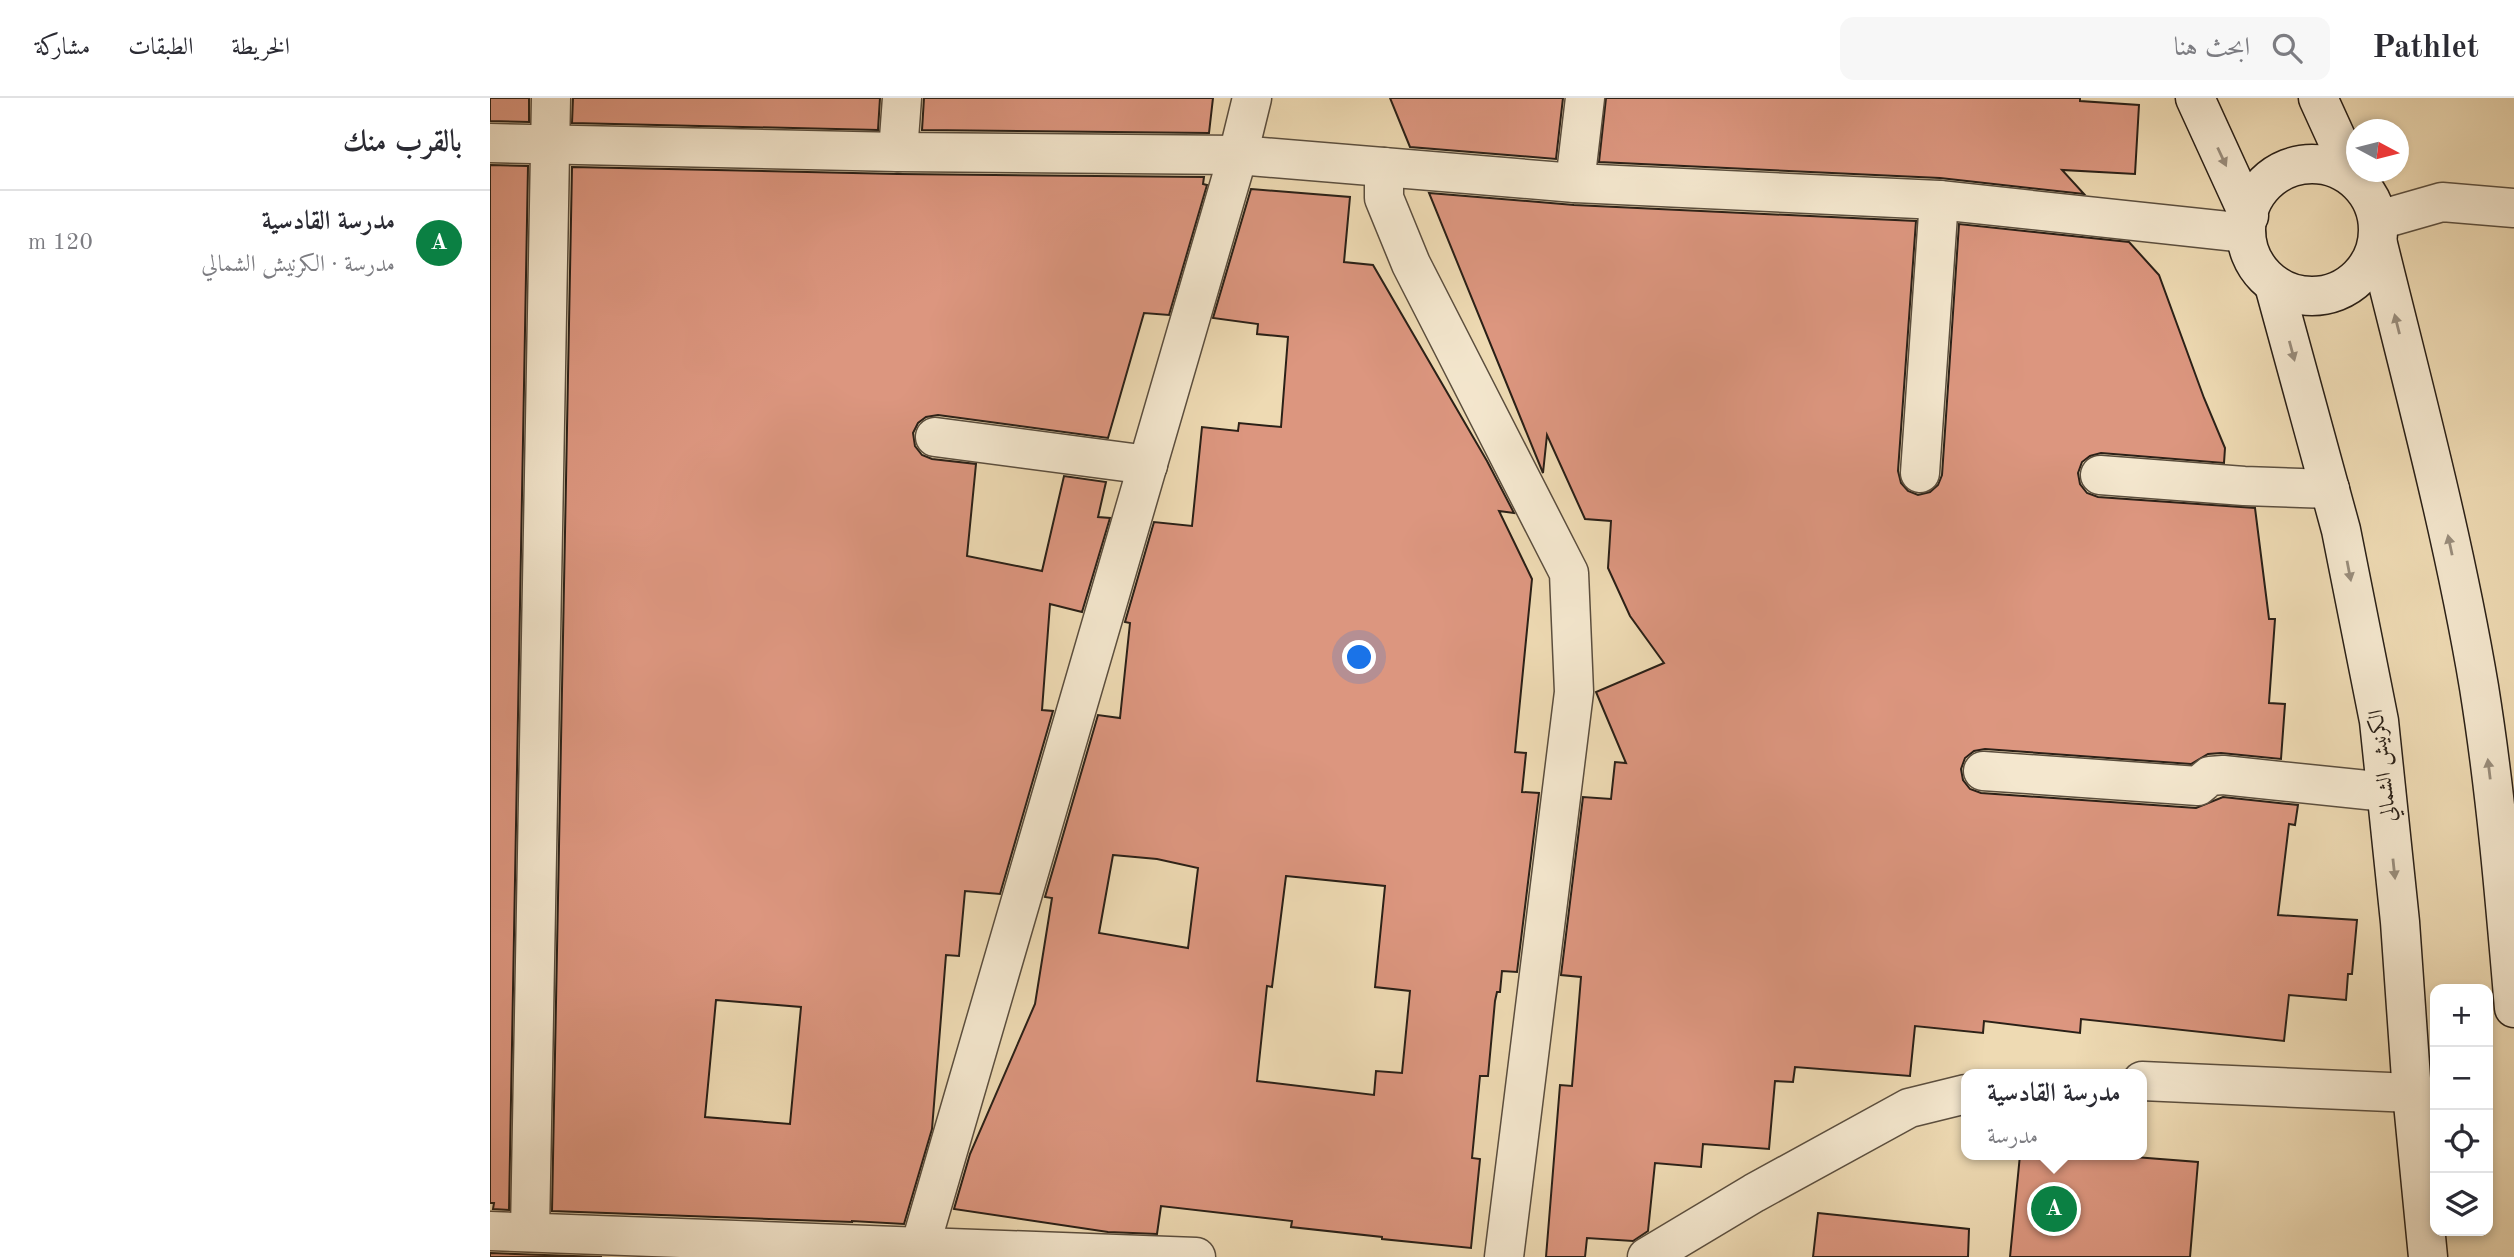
<!DOCTYPE html>
<html lang="ar">
<meta charset="utf-8">
<style>
:root{--surface:#fff;--page:#f7f7f7;--text:#2b2b33;--muted:#7c7c81;--line:#e1e1e2;--accent:#0b8043}
body{margin:0;font-family:"Old Standard TT",Amiri,serif;background:var(--page);color:var(--text);direction:rtl}
.controls{position:absolute;right:21px;bottom:21px;display:grid;overflow:hidden;border-radius:14px;box-shadow:0 4px 10px #0003}
.controls button{width:63px;height:63px;display:grid;place-items:center;padding:0;border:0;border-bottom:2px solid var(--line);background:var(--surface);color:var(--text);font:35px sans-serif}
.compass{position:absolute;left:1856px;top:21px;width:63px;height:63px;border-radius:50%;background:var(--surface);box-shadow:0 4px 10px #0003;rotate:97deg}
.you{position:absolute;left:870px;top:560px;width:24px;height:24px;margin:-18px;border:5px solid #fff;border-radius:50%;background:#1a73e8;box-shadow:0 0 0 10px #1a73e833}
.badge{display:grid;place-items:center;width:46px;height:46px;border-radius:50%;background:var(--accent);color:#fff;font-size:23px;font-weight:700}
.pin{position:absolute;translate:-50% -50%;border:4px solid #fff;box-shadow:0 2px 7px #0006}
.popup{position:absolute;left:1471px;top:971px;width:186px;height:91px;box-sizing:border-box;display:grid;place-content:center;border-radius:14px;background:var(--surface);filter:drop-shadow(0 2px 5px #0005);font-size:23px;white-space:nowrap;color:var(--muted)}
.popup b{font-size:26px;color:var(--text)}
.popup::after{content:'';position:absolute;left:50%;top:100%;margin-left:-14px;border:14px solid transparent;border-top-color:var(--surface)}
.list{margin:0;padding:0;list-style:none}
h2{display:flex;justify-content:space-between;align-items:center;height:91px;margin:0;padding:0 28px;font-size:30px}
h2 small{font-size:23px;font-weight:400;color:var(--muted)}
.list li{display:grid;grid-template-columns:46px 1fr auto;gap:21px;align-items:center;box-sizing:border-box;height:105px;padding:0 28px;border-top:2px solid var(--line)}
.list b{display:block;font-size:26px;white-space:nowrap}
.list p{margin:0;font-size:23px;white-space:nowrap;color:var(--muted)}
.list em{font-size:23px;font-style:normal;color:var(--muted)}
.icon{flex:none;width:38px;height:38px;fill:none;stroke:currentColor;stroke-width:2;stroke-linecap:round;stroke-linejoin:round}
.map{position:relative;flex:none;width:2024px;height:1159px;overflow:hidden;direction:ltr}
header{display:flex;align-items:center;gap:42px;box-sizing:border-box;height:98px;padding:0 35px;background:var(--surface);border-bottom:2px solid var(--line)}
header strong{font-size:33px}
nav{display:flex;gap:38px;margin-inline-start:auto;font-size:24px}
.search{width:490px;height:63px;background:var(--page);display:flex;align-items:center;gap:18px;box-sizing:border-box;padding:0 24px;border-radius:14px;color:var(--muted);font-size:26px}
main{display:flex}
aside{flex:1;background:var(--surface)}
.map>svg:first-child{display:block}
.building{fill:#dc967f;stroke:#2a2017;stroke-width:2;fill-rule:evenodd}
.lines{fill:none;stroke-linecap:round;stroke-linejoin:round}
.street-casing{stroke:#5b4e3e;stroke-width:41}
.secondary-casing{stroke:#2a2017;stroke-width:41}
.street{stroke:#f4e7ce;stroke-width:38}
.secondary{stroke:#f4e7ce;stroke-width:38}
.oneway{fill:#998d7c}
.labels{text-anchor:middle;stroke-width:6;stroke-linejoin:round;paint-order:stroke}
.street-label{font-size:21px;fill:#2a2017;stroke:#f4e7ce}
</style>
<header>
<strong>Pathlet</strong>
<div class="search"><svg class="icon" aria-label="search" viewBox="0 0 24 24"><circle cx="10" cy="10" r="6"/><path d="M15 15l6 6"/></svg>ابحث هنا</div>
<nav><a>الخريطة</a><a>الطبقات</a><a>مشاركة</a></nav>
</header>
<main>
<div class="map">
<svg width="2024" height="1159" viewBox="0 0 2024 1159">
<rect width="100%" height="100%" fill="#eedab3"/>
<filter id="stains"><feTurbulence type="fractalNoise" baseFrequency=".00286" numOctaves="4"/><feColorMatrix values="0 0 0 0 .2 0 0 0 0 .09 0 0 0 0 .02 0 0 0 .5 -.17"/></filter>
<radialGradient id="worn" r=".72"><stop offset=".6" stop-color="#630" stop-opacity="0"/><stop offset="1" stop-color="#630" stop-opacity=".3"/></radialGradient>
<g class="building">
<polygon points="0,0 39,0 39,24 0,23"/>
<polygon points="83,0 390,0 388,32 82,25"/>
<polygon points="434,0 723,0 719,35 432,32"/>
<polygon points="900,0 1073,0 1066,61 920,49"/>
<polygon points="1116,0 1590,0 1590,3 1649,7 1645,76 1572,72 1594,96 1450,80 1109,64"/>
<polygon points="0,67 38,68 19,1112 3,1111 4,1105 0,1105"/>
<path d="M82 69 408 76 714 79 713 86 717 87 679 217 654 215 618 340 448 317 436 319 428 325 423 335 425 348 432 357 442 361 486 366 477 458 552 473 574 378 616 384 608 419 620 420 592 514 560 506 552 612 563 613 510 796 475 793 469 858 456 857 442 1031 414 1126 362 1123V1124L62 1113ZM226 902 311 909 300 1026 215 1019Z"/>
<path d="M761 91 860 99 854 164 883 167 997 363 1024 415 1009 413 1042 481 1025 654 1036 655 1032 694 1049 695 1027 874 1012 873 1010 894H1007L1005 903 998 978H990L982 1060 990 1061 981 1150 892 1141V1139L801 1129 802 1123 671 1108 667 1136 618 1134 464 1111 480 1056 545 906 562 800 555 799 608 617 630 620 640 525 635 524 664 424 702 428 712 329 748 333 749 325 791 329 798 239 767 236 768 226 723 220ZM623 757 667 761 708 770 698 850 609 835ZM796 778 895 788 885 889 920 893 912 975 886 973 884 997 767 983 777 888 782 889Z"/>
<polygon points="939,95 1084,107 1426,123 1408,373 1411,385 1418,393 1428,397 1440,394 1448,387 1452,377 1469,126 1639,144 1669,177 1714,300 1735,350 1734,365 1611,355 1600,358 1592,364 1588,375 1590,386 1597,395 1608,399 1765,410 1779,521 1785,521 1779,605 1795,606 1791,661 1731,655 1718,656 1701,666 1495,651 1484,653 1475,660 1471,671 1473,682 1480,691 1491,695 1706,710 1733,699 1808,707 1805,727 1799,726 1788,817 1867,822 1862,876 1858,876 1856,902 1799,897 1794,943 1591,921 1590,935 1494,923 1493,935 1425,928 1420,978 1305,969 1303,984 1285,983 1279,1051 1213,1046 1211,1069 1165,1065 1158,1133 1143,1143 1097,1140 1095,1159 1056,1159 1070,987 1082,988 1091,879 1071,877 1093,699 1121,701 1125,664 1136,665 1106,594 1174,565 1140,518 1118,470 1121,423 1095,421 1057,337 1053,375"/>
<polygon points="1530,1057 1619,1057 1708,1064 1700,1159 1520,1159"/>
<polygon points="1328,1115 1479,1131 1478,1159 1323,1159"/>
<polygon points="0,1155 112,1159 0,1159"/>
</g>
<g class="lines">
<g class="street-casing">
<g id="street">
<polyline points="0,45 408,54 748,57 1085,85 1449,102 1756,135"/>
<polyline points="408,54 412,0"/>
<polyline points="894,69 894,100 921,166 1079,475 1084,594 1014,1159"/>
<polyline points="1085,85 1095,0"/>
<polyline points="1889,122 1952,104 2024,110"/>
<polyline points="445,339 658,367"/>
<polyline points="1430,375 1449,102"/>
<polyline points="1610,377 1754,388 1840,391"/>
<polyline points="1493,673 1708,688 1720,678 1733,677 1896,694"/>
<polyline points="1652,983 1922,995"/>
<polyline points="0,1133 706,1159"/>
<polyline points="40,1134 61,0"/>
<polyline points="427,1159 748,57 762,0"/>
<polyline points="1157,1159 1264,1095 1419,1010 1476,996"/>
</g>
</g>
<g class="secondary-casing">
<g id="secondary">
<polyline points="1705,0 1759,118"/>
<polyline points="1828,0 1864,79"/>
<circle cx="1822" cy="132" r="66"/>
<path d="M1888 146C1924 292 1964 440 1989 589 2006 695 2015 803 2024 910"/>
<polyline points="1784,187 1851,432 1889,623 1910,824 1922,995 1938,1159"/>
</g>
</g>
<use href="#street" class="street"/>
<use href="#secondary" class="secondary"/>
</g>
<defs><path id="oneway-solid" d="M-6-.8H1V-3.2L6.5 0L1 3.2V.8H-6Z" transform="scale(1.75)"/></defs>
<g class="oneway">
<use href="#oneway-solid" transform="translate(1732 59) rotate(65)"/>
<use href="#oneway-solid" transform="translate(1907 226) rotate(-104)"/>
<use href="#oneway-solid" transform="translate(1802 253) rotate(75)"/>
<use href="#oneway-solid" transform="translate(1960 447) rotate(-102)"/>
<use href="#oneway-solid" transform="translate(1859 473) rotate(79)"/>
<use href="#oneway-solid" transform="translate(1999 671) rotate(-97)"/>
<use href="#oneway-solid" transform="translate(1904 771) rotate(84)"/>
</g>
<g class="labels">
<g class="street-label">
<text transform="translate(1892 668) rotate(-97)" y="7">الكرنيش الشمالي</text>
</g>
</g>
<rect width="100%" height="100%" filter="url(#stains)"/>
<rect width="100%" height="100%" fill="url(#worn)"/>
</svg>
<div class="controls">
<button>+</button>
<button>−</button>
<button><svg class="icon" aria-label="locate" viewBox="0 0 24 24"><circle cx="12" cy="12" r="6"/><path d="M12 2v4M12 18v4M2 12h4M18 12h4"/></svg></button>
<button><svg class="icon" aria-label="layers" viewBox="0 0 24 24"><path d="M12 4l9 5-9 5-9-5zM3 14l9 5 9-5"/></svg></button>
</div>
<svg class="compass" viewBox="-18 -18 36 36"><path d="M0-13l5 13h-10z" fill="#e53935"/><path d="M0 13l5-13h-10z" fill="#7c7c81"/></svg>
<div class="you"></div>
<div class="pin badge" style="left:1564px;top:1111px">A</div>
<div class="popup"><b>مدرسة القادسية</b>مدرسة</div>
</div>
<aside>
<h2>بالقرب منك<small></small></h2>
<ul class="list">
<li><span class="badge">A</span><div><b>مدرسة القادسية</b><p>مدرسة · الكرنيش الشمالي</p></div><em>120 m</em></li>
</ul>
</aside>
</main>
